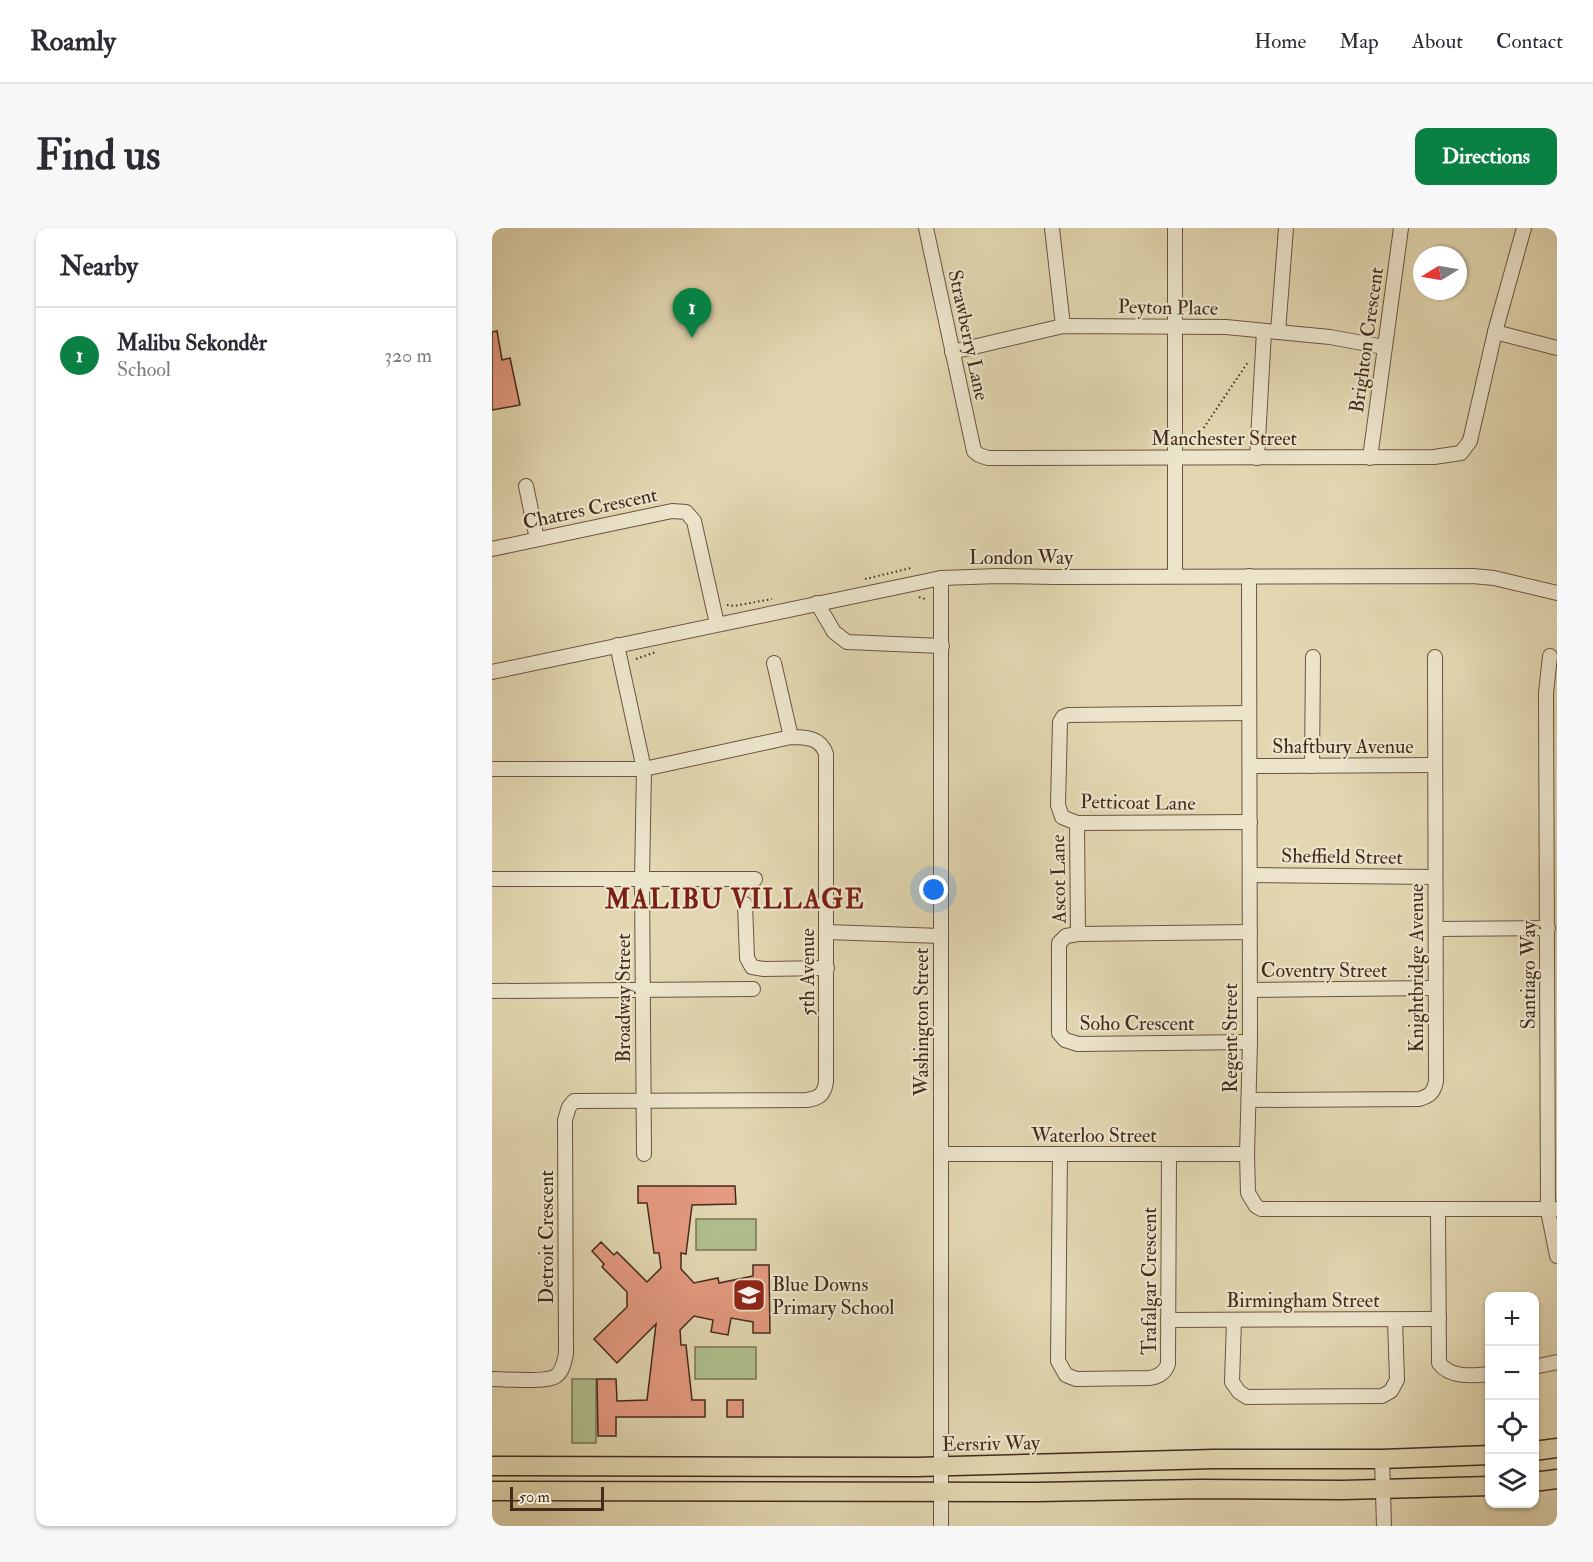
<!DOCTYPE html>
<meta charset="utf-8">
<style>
:root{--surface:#fff;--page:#f7f7f7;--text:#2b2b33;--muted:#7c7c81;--line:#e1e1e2;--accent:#0b8043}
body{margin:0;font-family:"IM FELL Double Pica",serif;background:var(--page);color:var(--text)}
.controls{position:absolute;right:18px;bottom:18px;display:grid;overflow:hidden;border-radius:12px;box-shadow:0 2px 4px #0004}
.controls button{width:54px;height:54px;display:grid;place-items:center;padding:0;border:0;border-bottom:2px solid var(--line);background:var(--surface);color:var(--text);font:30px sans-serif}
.compass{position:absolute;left:921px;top:18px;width:54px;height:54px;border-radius:50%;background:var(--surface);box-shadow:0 2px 4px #0004;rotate:259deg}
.scale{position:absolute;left:18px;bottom:15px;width:94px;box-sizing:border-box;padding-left:6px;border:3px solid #432a1b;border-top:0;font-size:16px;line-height:21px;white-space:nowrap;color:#432a1b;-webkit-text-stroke:4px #ece5cc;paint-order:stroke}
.you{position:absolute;left:442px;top:662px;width:21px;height:21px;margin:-15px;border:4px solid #fff;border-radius:50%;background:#1a73e8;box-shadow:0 0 0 9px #1a73e833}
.badge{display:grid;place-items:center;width:39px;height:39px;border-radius:50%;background:var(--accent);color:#fff;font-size:20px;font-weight:700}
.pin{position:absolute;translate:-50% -50px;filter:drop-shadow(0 2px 3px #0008)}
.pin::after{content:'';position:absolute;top:32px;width:21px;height:18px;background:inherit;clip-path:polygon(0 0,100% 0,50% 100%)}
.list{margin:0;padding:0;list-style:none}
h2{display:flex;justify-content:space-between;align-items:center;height:78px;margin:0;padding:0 24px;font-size:26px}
h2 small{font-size:20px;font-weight:400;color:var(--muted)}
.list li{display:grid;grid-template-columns:39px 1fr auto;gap:18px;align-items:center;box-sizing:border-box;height:96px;padding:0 24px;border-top:2px solid var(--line)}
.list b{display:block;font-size:22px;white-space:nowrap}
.list p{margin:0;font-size:20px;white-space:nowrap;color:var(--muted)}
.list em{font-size:20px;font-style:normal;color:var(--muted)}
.icon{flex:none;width:33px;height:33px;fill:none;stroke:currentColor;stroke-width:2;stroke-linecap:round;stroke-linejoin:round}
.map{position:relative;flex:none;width:1065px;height:1298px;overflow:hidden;border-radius:12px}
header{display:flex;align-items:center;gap:36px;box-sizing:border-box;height:84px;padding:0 30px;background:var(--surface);border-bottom:2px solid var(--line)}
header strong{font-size:28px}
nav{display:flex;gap:33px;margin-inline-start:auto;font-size:21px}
.intro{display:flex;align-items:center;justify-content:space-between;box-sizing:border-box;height:144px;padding:0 36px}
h1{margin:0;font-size:42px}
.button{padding:15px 27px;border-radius:12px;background:var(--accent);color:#fff;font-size:21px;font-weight:700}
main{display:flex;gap:36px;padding:0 36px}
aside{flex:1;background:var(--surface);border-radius:12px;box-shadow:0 2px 4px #0004}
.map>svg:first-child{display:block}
.green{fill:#b0bf8e;stroke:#7a7454;stroke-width:1.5}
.building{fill:#e49a80;stroke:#432a1b;stroke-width:1.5}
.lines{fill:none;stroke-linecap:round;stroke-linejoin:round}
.minor-casing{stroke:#6b5540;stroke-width:16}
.major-casing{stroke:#432a1b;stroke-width:21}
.path{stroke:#432a1b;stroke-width:2;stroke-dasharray:1.5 3;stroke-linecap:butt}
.minor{stroke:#ece5cc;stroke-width:14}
.major{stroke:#e2d7b1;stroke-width:18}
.labels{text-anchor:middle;stroke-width:4.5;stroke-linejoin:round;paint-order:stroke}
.street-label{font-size:20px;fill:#432a1b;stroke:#ece5cc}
.poi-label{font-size:20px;fill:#432a1b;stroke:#ece5cc;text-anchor:start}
.district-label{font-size:26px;font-weight:bold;letter-spacing:1.5px;fill:#7a1f14;stroke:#ece5cc}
</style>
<header>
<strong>Roamly</strong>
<nav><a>Home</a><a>Map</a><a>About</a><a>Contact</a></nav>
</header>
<div class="intro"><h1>Find us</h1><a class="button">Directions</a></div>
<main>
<aside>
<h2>Nearby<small></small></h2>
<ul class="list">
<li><span class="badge">1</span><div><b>Malibu Sekondêr</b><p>School</p></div><em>320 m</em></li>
</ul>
</aside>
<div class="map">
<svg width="1065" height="1298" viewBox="0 0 1065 1298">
<rect width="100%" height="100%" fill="#e2d7b1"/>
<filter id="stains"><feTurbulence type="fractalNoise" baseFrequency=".00333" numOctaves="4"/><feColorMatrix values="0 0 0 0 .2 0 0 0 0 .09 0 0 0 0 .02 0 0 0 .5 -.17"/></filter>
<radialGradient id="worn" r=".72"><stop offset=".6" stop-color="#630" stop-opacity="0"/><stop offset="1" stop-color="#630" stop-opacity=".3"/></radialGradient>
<g class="green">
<rect x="204" y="991" width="60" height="31"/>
<rect x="203" y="1119" width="61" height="32"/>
<rect x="80" y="1151" width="24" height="64"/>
</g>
<g class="building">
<polygon points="5,103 10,132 18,130 28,177 0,182 0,104"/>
<polygon points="146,958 243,958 244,976 200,977 194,1026 189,1025 189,1041 202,1055 226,1050 227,1055 261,1048 261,1037 277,1037 278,1105 261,1105 261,1094 239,1090 236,1107 219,1104 221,1092 202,1088 188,1102 189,1117 194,1117 200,1172 213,1172 213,1189 124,1189 124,1208 106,1208 105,1151 124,1151 125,1173 155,1172 164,1096 125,1135 102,1111 135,1079 135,1064 110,1039 112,1036 100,1023 109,1014 122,1027 125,1024 155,1054 169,1040 167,1025 162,1025 155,975 146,975"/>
<rect x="235" y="1172" width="16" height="17"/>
</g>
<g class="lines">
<g class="minor-casing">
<g id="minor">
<polyline points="434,0 482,223 487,227 496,230 942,229 969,225 978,213 1003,104 1032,0"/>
<polyline points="560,0 571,98"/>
<polyline points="683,0 683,348"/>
<polyline points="786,104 794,0"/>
<polyline points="1003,104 1065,120"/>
<polyline points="460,124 571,98 734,99 838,109 892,119"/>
<polyline points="765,230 772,103"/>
<polyline points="878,230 909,0"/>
<polyline points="34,258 45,311"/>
<polyline points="0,321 180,283 194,284 202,293 225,396"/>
<polyline points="757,348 758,814 755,926 756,965 764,978 769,981 1065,981"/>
<polyline points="449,350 449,1298"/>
<polyline points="325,375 342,404 355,414 450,418"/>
<polyline points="125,417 152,541 150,651 152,926"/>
<polyline points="1058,428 1054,465 1056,983 1065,1028"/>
<polyline points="282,435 299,509"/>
<polyline points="0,444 449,350 507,348 562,349 981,348 1002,350 1065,365"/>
<polyline points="757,485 576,487 571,489 568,494 566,577 570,589 585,595 758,594"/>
<polyline points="758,538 943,537"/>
<polyline points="820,538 821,429"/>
<path d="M0 541H152L299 509C315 509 329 510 334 526V854C332 867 327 870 315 872L82 873 77 879 73 892 74 1126C72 1134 71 1143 64 1148 54 1155 13 1151 0 1151"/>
<polyline points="585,595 586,706"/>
<polyline points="758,647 943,649"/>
<polyline points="0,651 263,651"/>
<polyline points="253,676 255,730 260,739 272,741 335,740"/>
<polyline points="944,701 1056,700"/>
<polyline points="335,704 449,708"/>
<polyline points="758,704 586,706 574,708 567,715 567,805 573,812 586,816 758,814"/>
<polyline points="758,762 943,760"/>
<polyline points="0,763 261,761"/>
<path d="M757 872 927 871C938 868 942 864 944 853L943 429"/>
<polyline points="449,926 755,926"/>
<path d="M568 926 566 1133 574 1147 584 1151 657 1150C666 1149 673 1145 676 1136L677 927"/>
<path d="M946 982 947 1135C958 1150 980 1148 998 1146"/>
<polyline points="676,1092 947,1091"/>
<polyline points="742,1092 740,1154 747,1164 755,1169 890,1168 899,1163 905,1152 903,1092"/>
<polyline points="1042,1139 1065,1134"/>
<polyline points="890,1231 892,1298"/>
</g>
</g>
<g class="major-casing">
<g id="major">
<polyline points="1042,1223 1065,1220"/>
<polyline points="0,1238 425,1239 722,1231 890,1231 998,1227"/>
<polyline points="1042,1254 1065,1251"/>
<polyline points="0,1263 545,1264 708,1261 851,1262 998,1258"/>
</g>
</g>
<g class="path">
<polyline points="696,216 709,204 756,134"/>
<polyline points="373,351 419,340"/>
<polyline points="427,369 433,371"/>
<polyline points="235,377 242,378 280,371"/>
<polyline points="144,431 164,424"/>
</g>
<use href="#minor" class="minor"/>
<use href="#major" class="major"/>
</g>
<defs>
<g id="school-square" transform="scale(1.725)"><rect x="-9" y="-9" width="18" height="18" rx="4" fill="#8f2418" stroke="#ece5cc"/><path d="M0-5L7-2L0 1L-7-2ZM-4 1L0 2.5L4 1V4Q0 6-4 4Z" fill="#fff"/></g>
</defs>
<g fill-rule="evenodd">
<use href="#school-square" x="257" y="1067"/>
</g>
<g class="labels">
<g class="street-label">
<text transform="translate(676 79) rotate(1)" y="7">Peyton Place</text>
<text transform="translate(477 107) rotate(78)" y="7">Strawberry Lane</text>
<text transform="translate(874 112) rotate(-82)" y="7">Brighton Crescent</text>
<text x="732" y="217">Manchester Street</text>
<text transform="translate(98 280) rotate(-12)" y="7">Chatres Crescent</text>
<text x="529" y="336">London Way</text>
<text x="851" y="525">Shaftbury Avenue</text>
<text transform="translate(646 574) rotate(1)" y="7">Petticoat Lane</text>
<text transform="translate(850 628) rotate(1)" y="7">Sheffield Street</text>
<text transform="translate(566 651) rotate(-91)" y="7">Ascot Lane</text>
<text transform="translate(924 740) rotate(-90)" y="7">Knightbridge Avenue</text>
<text x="832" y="749">Coventry Street</text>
<text transform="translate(315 744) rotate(-90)" y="7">5th Avenue</text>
<text transform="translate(1036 747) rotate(-90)" y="7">Santiago Way</text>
<text transform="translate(131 770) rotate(-90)" y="7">Broadway Street</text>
<text transform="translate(429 794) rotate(-90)" y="7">Washington Street</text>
<text x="645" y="802">Soho Crescent</text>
<text transform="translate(738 810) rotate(-90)" y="7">Regent Street</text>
<text x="602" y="914">Waterloo Street</text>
<text transform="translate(54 1009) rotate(-90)" y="7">Detroit Crescent</text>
<text transform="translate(657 1053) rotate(-90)" y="7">Trafalgar Crescent</text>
<text x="811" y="1079">Birmingham Street</text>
<text transform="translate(499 1215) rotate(-1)" y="7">Eersriv Way</text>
</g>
<g class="poi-label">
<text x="280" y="1063">Blue Downs<tspan x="280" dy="23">Primary School</tspan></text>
</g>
<g class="district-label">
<text x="243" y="680">MALIBU VILLAGE</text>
</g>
</g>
<rect width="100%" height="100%" filter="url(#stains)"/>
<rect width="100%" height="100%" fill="url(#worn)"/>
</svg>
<div class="controls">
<button>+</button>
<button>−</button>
<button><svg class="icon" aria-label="locate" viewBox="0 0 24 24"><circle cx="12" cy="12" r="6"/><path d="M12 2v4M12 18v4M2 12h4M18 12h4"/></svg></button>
<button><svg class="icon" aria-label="layers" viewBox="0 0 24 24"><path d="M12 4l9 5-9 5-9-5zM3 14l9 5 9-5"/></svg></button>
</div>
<svg class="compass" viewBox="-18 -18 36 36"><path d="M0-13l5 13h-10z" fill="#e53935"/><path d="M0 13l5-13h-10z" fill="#7c7c81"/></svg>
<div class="scale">50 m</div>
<div class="you"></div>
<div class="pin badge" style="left:200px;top:110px">1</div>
</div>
</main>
